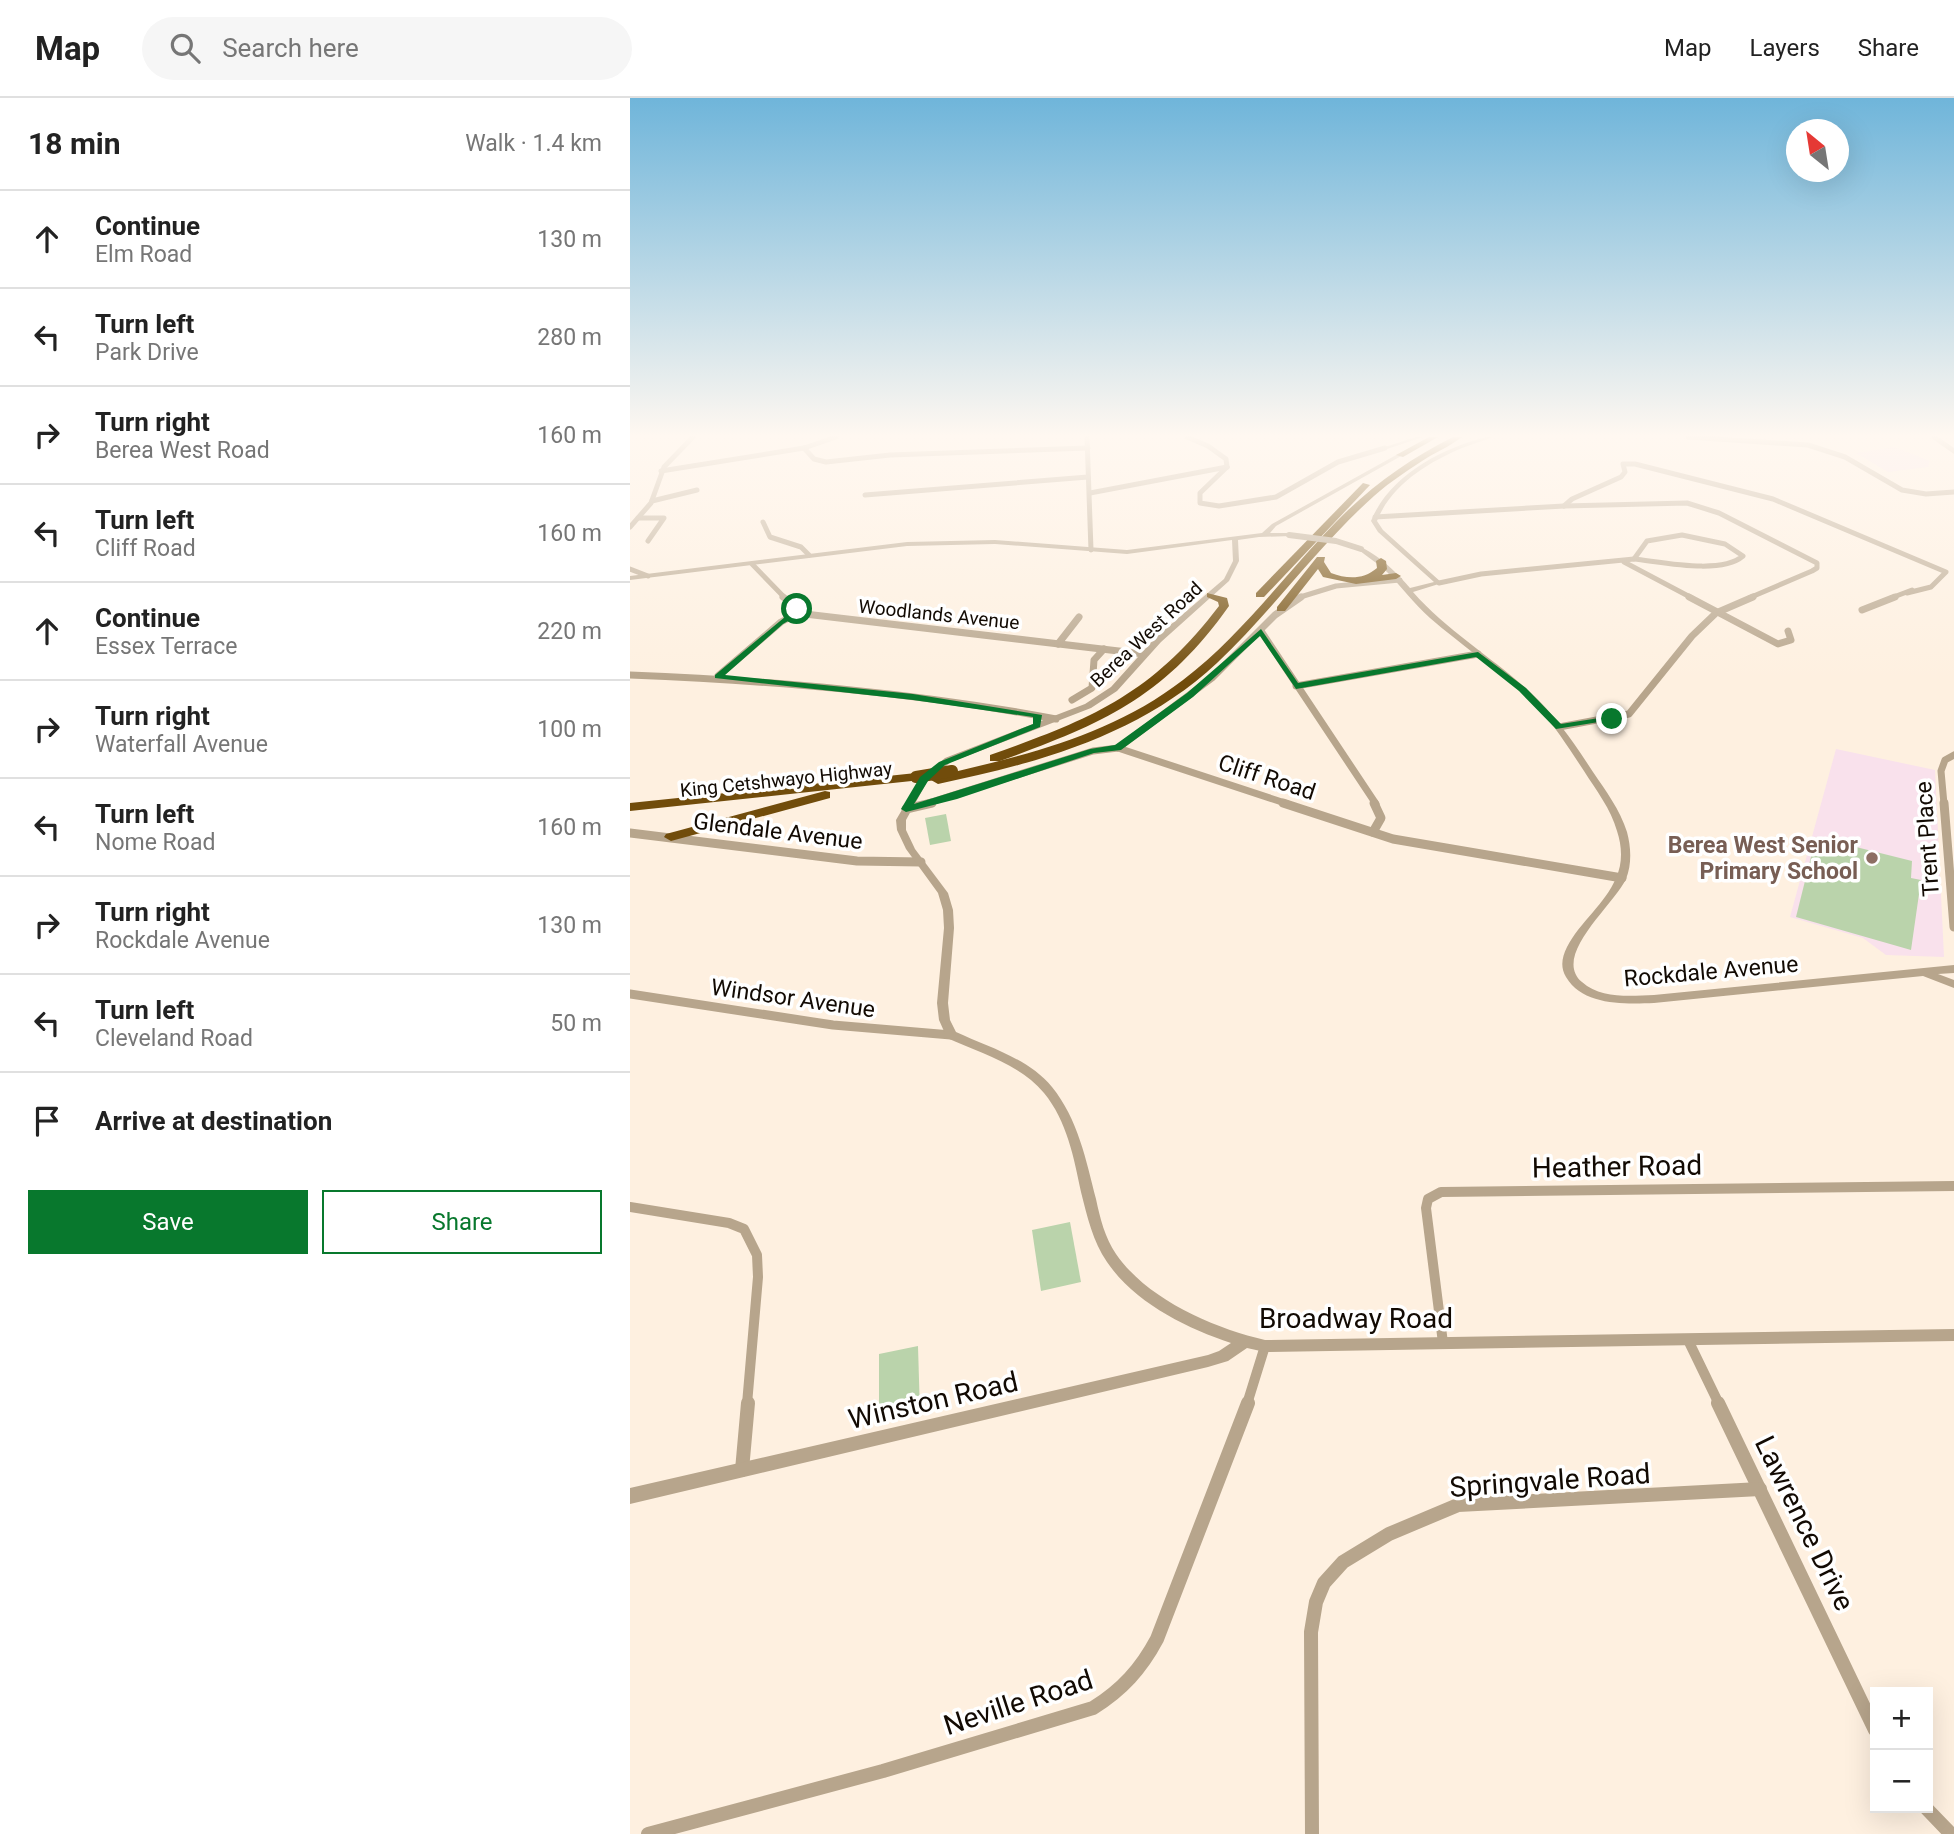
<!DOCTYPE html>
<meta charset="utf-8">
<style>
:root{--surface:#fff;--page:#f6f6f6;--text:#222;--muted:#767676;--line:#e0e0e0;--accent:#08782d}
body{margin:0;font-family:Roboto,sans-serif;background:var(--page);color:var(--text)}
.controls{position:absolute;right:21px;bottom:21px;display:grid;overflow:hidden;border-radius:0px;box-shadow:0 7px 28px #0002}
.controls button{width:63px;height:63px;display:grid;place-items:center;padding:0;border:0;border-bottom:2px solid var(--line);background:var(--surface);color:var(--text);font:35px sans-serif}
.compass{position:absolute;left:1156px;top:21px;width:63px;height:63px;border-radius:50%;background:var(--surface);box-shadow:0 7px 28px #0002;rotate:330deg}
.stop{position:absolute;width:21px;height:21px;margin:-16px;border:5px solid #08782d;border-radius:50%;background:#fff}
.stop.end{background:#08782d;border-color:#fff;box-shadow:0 2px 7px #0008}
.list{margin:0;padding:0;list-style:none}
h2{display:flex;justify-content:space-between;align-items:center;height:91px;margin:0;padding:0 28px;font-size:30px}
h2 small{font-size:23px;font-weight:400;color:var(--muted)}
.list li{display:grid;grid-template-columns:46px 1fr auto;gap:21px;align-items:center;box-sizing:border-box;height:98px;padding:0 28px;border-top:2px solid var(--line)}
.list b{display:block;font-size:26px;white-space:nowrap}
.list p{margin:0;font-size:23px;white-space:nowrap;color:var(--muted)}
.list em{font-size:23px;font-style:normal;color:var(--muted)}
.actions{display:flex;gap:14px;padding:21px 28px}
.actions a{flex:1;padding:16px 0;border:2px solid var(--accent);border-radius:0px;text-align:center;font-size:24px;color:var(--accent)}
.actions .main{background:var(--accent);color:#fff}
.icon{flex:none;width:38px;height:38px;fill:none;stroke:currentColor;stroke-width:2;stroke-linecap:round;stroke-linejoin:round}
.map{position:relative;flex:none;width:1324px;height:1736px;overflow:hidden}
header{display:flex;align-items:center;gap:42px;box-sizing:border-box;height:98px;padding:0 35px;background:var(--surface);border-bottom:2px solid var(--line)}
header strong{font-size:33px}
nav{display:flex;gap:38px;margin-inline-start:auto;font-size:24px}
.search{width:490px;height:63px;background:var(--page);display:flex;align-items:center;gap:18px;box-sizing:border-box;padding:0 24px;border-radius:38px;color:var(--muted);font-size:26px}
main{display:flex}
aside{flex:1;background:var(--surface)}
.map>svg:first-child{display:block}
.education{fill:#f9e1ec}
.green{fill:#bad3ab}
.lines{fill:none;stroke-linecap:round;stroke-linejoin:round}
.minor-far4{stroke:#b7a58c;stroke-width:5}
.minor-far3{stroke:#b7a58c;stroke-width:7}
.minor-far2{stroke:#b7a58c;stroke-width:9}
.minor-far1{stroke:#b7a58c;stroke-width:10}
.minor{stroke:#b7a58c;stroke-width:14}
.tertiary{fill:#b7a58c;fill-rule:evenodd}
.motorway{fill:#714c0b;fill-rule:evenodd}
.tertiary-bridge{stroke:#b7a58c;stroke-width:6}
.motorway-bridge{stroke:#714c0b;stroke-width:12}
.route{fill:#08782d}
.education-dot{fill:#8d6e63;stroke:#fff;stroke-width:2.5}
.labels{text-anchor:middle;stroke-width:7;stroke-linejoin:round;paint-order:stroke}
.far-street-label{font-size:19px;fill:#120a03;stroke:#fff}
.street-label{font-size:23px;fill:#120a03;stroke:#fff}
.education-label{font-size:23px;font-weight:bold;fill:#785e54;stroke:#fff;text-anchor:end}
.near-street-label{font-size:28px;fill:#120a03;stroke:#fff}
</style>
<header>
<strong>Map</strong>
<div class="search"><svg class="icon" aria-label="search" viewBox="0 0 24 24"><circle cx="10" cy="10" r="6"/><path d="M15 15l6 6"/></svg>Search here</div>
<nav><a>Map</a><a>Layers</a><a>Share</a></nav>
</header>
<main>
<aside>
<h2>18 min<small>Walk · 1.4 km</small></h2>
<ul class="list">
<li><svg class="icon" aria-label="ahead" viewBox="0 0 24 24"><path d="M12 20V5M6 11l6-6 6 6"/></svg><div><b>Continue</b><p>Elm Road</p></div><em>130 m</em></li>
<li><svg class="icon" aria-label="left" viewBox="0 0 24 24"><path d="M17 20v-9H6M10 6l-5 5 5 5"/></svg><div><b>Turn left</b><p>Park Drive</p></div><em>280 m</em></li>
<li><svg class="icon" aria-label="right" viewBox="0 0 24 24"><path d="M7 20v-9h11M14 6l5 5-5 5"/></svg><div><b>Turn right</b><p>Berea West Road</p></div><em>160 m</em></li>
<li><svg class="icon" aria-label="left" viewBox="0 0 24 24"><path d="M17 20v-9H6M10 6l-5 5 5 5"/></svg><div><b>Turn left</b><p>Cliff Road</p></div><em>160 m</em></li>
<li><svg class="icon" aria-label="ahead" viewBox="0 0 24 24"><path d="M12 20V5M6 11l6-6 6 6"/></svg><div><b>Continue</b><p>Essex Terrace</p></div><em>220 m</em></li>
<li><svg class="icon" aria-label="right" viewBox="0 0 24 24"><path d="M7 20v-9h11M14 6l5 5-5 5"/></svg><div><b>Turn right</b><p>Waterfall Avenue</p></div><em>100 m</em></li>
<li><svg class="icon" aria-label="left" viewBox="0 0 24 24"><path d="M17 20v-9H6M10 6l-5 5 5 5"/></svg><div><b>Turn left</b><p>Nome Road</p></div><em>160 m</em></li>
<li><svg class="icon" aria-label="right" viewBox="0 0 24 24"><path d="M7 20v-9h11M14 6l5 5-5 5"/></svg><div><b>Turn right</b><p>Rockdale Avenue</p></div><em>130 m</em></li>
<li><svg class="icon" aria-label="left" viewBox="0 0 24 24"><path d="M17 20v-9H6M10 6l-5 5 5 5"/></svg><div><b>Turn left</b><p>Cleveland Road</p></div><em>50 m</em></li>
<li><svg class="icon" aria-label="arrive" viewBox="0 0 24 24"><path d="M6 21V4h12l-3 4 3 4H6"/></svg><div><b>Arrive at destination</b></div></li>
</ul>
<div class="actions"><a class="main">Save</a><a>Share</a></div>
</aside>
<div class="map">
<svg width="1324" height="1736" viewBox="0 0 1324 1736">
<rect width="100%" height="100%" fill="#fef0e0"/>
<g class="education">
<polygon points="1265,349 1300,363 1298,369 1258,374 1226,355"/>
<polygon points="1206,651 1305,672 1314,859 1256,857 1233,840 1160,819"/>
</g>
<g class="green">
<polygon points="316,716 321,743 300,747 295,720"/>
<polygon points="1186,739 1282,763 1281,780 1291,782 1281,852 1166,819"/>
<polygon points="440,1124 451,1184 411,1193 402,1132"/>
<polygon points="288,1248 290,1315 249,1325 249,1256"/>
</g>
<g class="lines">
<g class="minor-far4">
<polyline points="457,339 461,452"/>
<polyline points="557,339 578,348 596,361 597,369"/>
<polyline points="1058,339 1178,347 1215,359 1272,392 1296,396 1324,394"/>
<polyline points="1304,339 1324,353"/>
<polyline points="174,350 184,361 196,364 260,357 458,350"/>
<polyline points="597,369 570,395 570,405 589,408 646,399 708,364 755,350"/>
<polyline points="31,373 174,350 206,339"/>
<polyline points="460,395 597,369"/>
<polyline points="235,397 458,379"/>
<polyline points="22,403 67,392"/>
<polyline points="934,408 942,401 991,379 995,374 993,366 1005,366 1143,401 1316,474 1301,489 1277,495"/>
<polyline points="745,419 934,408 1057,405 1089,415 1187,465 1187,470 1182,473 1119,500"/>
<polyline points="8,420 34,420 18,443"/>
<polyline points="133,424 140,439 171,449 179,457"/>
<polyline points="0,429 21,405 34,369 63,339"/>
<path d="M1052 437 1095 446 1113 458C1091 477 1032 464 1004 461L1017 443Z"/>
<polyline points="994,464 1062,500"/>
<polyline points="122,466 155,500"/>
<polyline points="0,471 18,478"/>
<polyline points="809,485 851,476 1004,461"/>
<polyline points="667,500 706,488 770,482"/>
<polyline points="1261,500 1282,492"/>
</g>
<g class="minor-far3">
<polyline points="153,499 175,516 514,556"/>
<polyline points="1059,499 1148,546 1161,542 1158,533"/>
<polyline points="1232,512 1265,499"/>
<polyline points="631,533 746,706"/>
<polyline points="428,546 449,519"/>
<path d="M0 577C143 583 285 594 426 621"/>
<polyline points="88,578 151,524 170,514"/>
<polyline points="666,588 848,556"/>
<polyline points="442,602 462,590 464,562 474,551"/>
<polyline points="929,629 999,616 1062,538 1086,515 1123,499"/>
<polyline points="488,650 582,580 645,517 671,499"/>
<polyline points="295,706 463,653 488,650 658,706"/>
<polyline points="1314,706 1311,673 1315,662 1324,657"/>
</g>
<g class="minor-far2">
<polyline points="653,705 763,741 992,780"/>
<polyline points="1314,705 1324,829"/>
<polyline points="276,711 302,705"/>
<polyline points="743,734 751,720 744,705"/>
<polyline points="0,735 227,763 291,764"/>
<polyline points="0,896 203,927 321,937"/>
</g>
<g class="minor-far1">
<polyline points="0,1109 99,1125 114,1131 127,1157 128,1179 117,1306"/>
<polyline points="1058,1242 1089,1306"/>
<polyline points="813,1245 796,1110 798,1101 811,1094 1324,1088"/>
<polyline points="617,1306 635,1248"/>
</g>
<g class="minor">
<polyline points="1088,1305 1245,1632"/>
<polyline points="112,1372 118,1305"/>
<polyline points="1296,1710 1321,1736"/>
<path d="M18 1736 253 1673 463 1610C492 1592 511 1571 527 1541L618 1305"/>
<polyline points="682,1736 681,1534 686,1504 694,1485 713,1464 759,1436 828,1407 1130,1391"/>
</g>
<g class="tertiary">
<polygon points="786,339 793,339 757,351 752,350"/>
<path d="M856 339H863C853 343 842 346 832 350 797 365 761 387 747 423L753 432 812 485 783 494C817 533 862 559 900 594 926 618 944 645 963 674 976 693 990 712 997 734 1001 749 1002 766 996 781 984 807 921 858 952 884 971 901 1000 898 1024 897L1324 867V875L1308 876 1324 882V890L1293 878 1024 905C995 906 953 908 936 879 930 869 932 859 937 849 950 824 975 806 986 780 993 765 992 748 987 733 981 711 966 692 954 673 940 652 927 631 910 612 877 578 836 551 800 520 783 505 772 489 757 474 748 465 737 459 728 451L733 450C752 460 766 474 780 490L804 484 748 434 741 423C759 378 810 351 856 339Z"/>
<path d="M768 356 773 357 646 428 640 435H659L661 436V438L629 439 608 442 609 463 599 483 531 544 487 593 461 610 321 664 298 682 276 722V732L285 751 318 795 323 812 324 830 318 905 320 922 326 934C358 949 398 960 422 989 448 1021 456 1062 466 1101 470 1120 475 1140 486 1156 517 1201 583 1230 635 1242L1324 1231V1243L635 1254 617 1250 598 1263 578 1269 0 1406V1390L578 1257 589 1253 601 1245C556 1230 505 1205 477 1164 463 1144 457 1118 451 1094 444 1060 437 1023 414 995 390 966 350 955 317 940L309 922 307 905 314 830 313 812 308 795 276 751 267 732 266 722 290 681 315 660 455 606 481 589 525 540 594 481 603 463 602 442 497 456 365 446 277 448 0 482V478L277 444 365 442 497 452 632 435 642 426Z"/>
</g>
<g class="motorway">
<polygon points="799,339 808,339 773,359 766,357"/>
<path d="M823 339H832C823 346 811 352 800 358 781 370 761 383 744 398 687 449 643 512 587 565 510 637 409 665 308 686L301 682 303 679C392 658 479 639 553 582 615 535 660 469 715 415 747 384 783 359 823 339Z"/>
<polygon points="733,385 740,387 634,499 626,499 626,495"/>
<path d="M687 459H695L694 464 701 475C717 481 733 482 747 470L746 463 751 460 756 463 757 471 752 477 766 475 771 478 766 481 726 486 693 479 688 471 655 513H647V509Z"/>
<path d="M577 495 597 500 599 508C534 600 472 626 370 663H360V657C462 621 522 596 589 508L588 504 577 499Z"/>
<polygon points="286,675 291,676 291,682 0,713 0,705"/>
<polygon points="195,693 200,694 200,700 41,743 34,739 36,736"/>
</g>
<polyline class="tertiary-bridge" points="659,437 706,443 731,451"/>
<polyline class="motorway-bridge" points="286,679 322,673"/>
</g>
<linearGradient id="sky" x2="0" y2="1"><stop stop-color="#6fb5da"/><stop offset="0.58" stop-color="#fff8f1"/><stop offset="1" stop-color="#fff8f1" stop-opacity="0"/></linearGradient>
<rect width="1324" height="582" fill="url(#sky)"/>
<polygon class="route" points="167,509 172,515 153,526 95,577 283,596 412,617 410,629 315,667 298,683 284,706 460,651 485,647 557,595 631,531 668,585 848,554 896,590 931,626 982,618 987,621 926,631 889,593 846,559 666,591 630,538 563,599 491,652 464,655 327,701 276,714 271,711 290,679 309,664 403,626 403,619 283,602 85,580 85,577"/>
<circle class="education-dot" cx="1242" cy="760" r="7"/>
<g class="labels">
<g class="far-street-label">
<text transform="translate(309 516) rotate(6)" y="7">Woodlands Avenue</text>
<text transform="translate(516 536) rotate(-43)" y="7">Berea West Road</text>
<text transform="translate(156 681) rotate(-6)" y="7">King Cetshwayo Highway</text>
</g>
<g class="street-label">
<text transform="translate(637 679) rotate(18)" y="8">Cliff Road</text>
<text transform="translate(148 733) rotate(7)" y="8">Glendale Avenue</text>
<text transform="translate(1297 741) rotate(-94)" y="8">Trent Place</text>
<text transform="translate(1081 873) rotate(-5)" y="8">Rockdale Avenue</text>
<text transform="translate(163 900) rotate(8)" y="8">Windsor Avenue</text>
</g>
<g class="education-label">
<text x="1228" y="755">Berea West Senior<tspan x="1228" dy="26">Primary School</tspan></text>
</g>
<g class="near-street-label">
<text transform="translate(987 1068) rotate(-1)" y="10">Heather Road</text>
<text x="726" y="1230">Broadway Road</text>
<text transform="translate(303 1302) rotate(-13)" y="10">Winston Road</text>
<text transform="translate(920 1382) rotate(-4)" y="10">Springvale Road</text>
<text transform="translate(1175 1425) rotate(64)" y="10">Lawrence Drive</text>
<text transform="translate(388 1604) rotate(-18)" y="10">Neville Road</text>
</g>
</g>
</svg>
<div class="controls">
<button>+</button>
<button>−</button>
</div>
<svg class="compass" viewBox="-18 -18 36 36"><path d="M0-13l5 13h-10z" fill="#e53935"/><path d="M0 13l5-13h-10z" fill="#767676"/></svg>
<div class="stop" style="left:167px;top:511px"></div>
<div class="stop end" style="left:982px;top:621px"></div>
</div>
</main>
